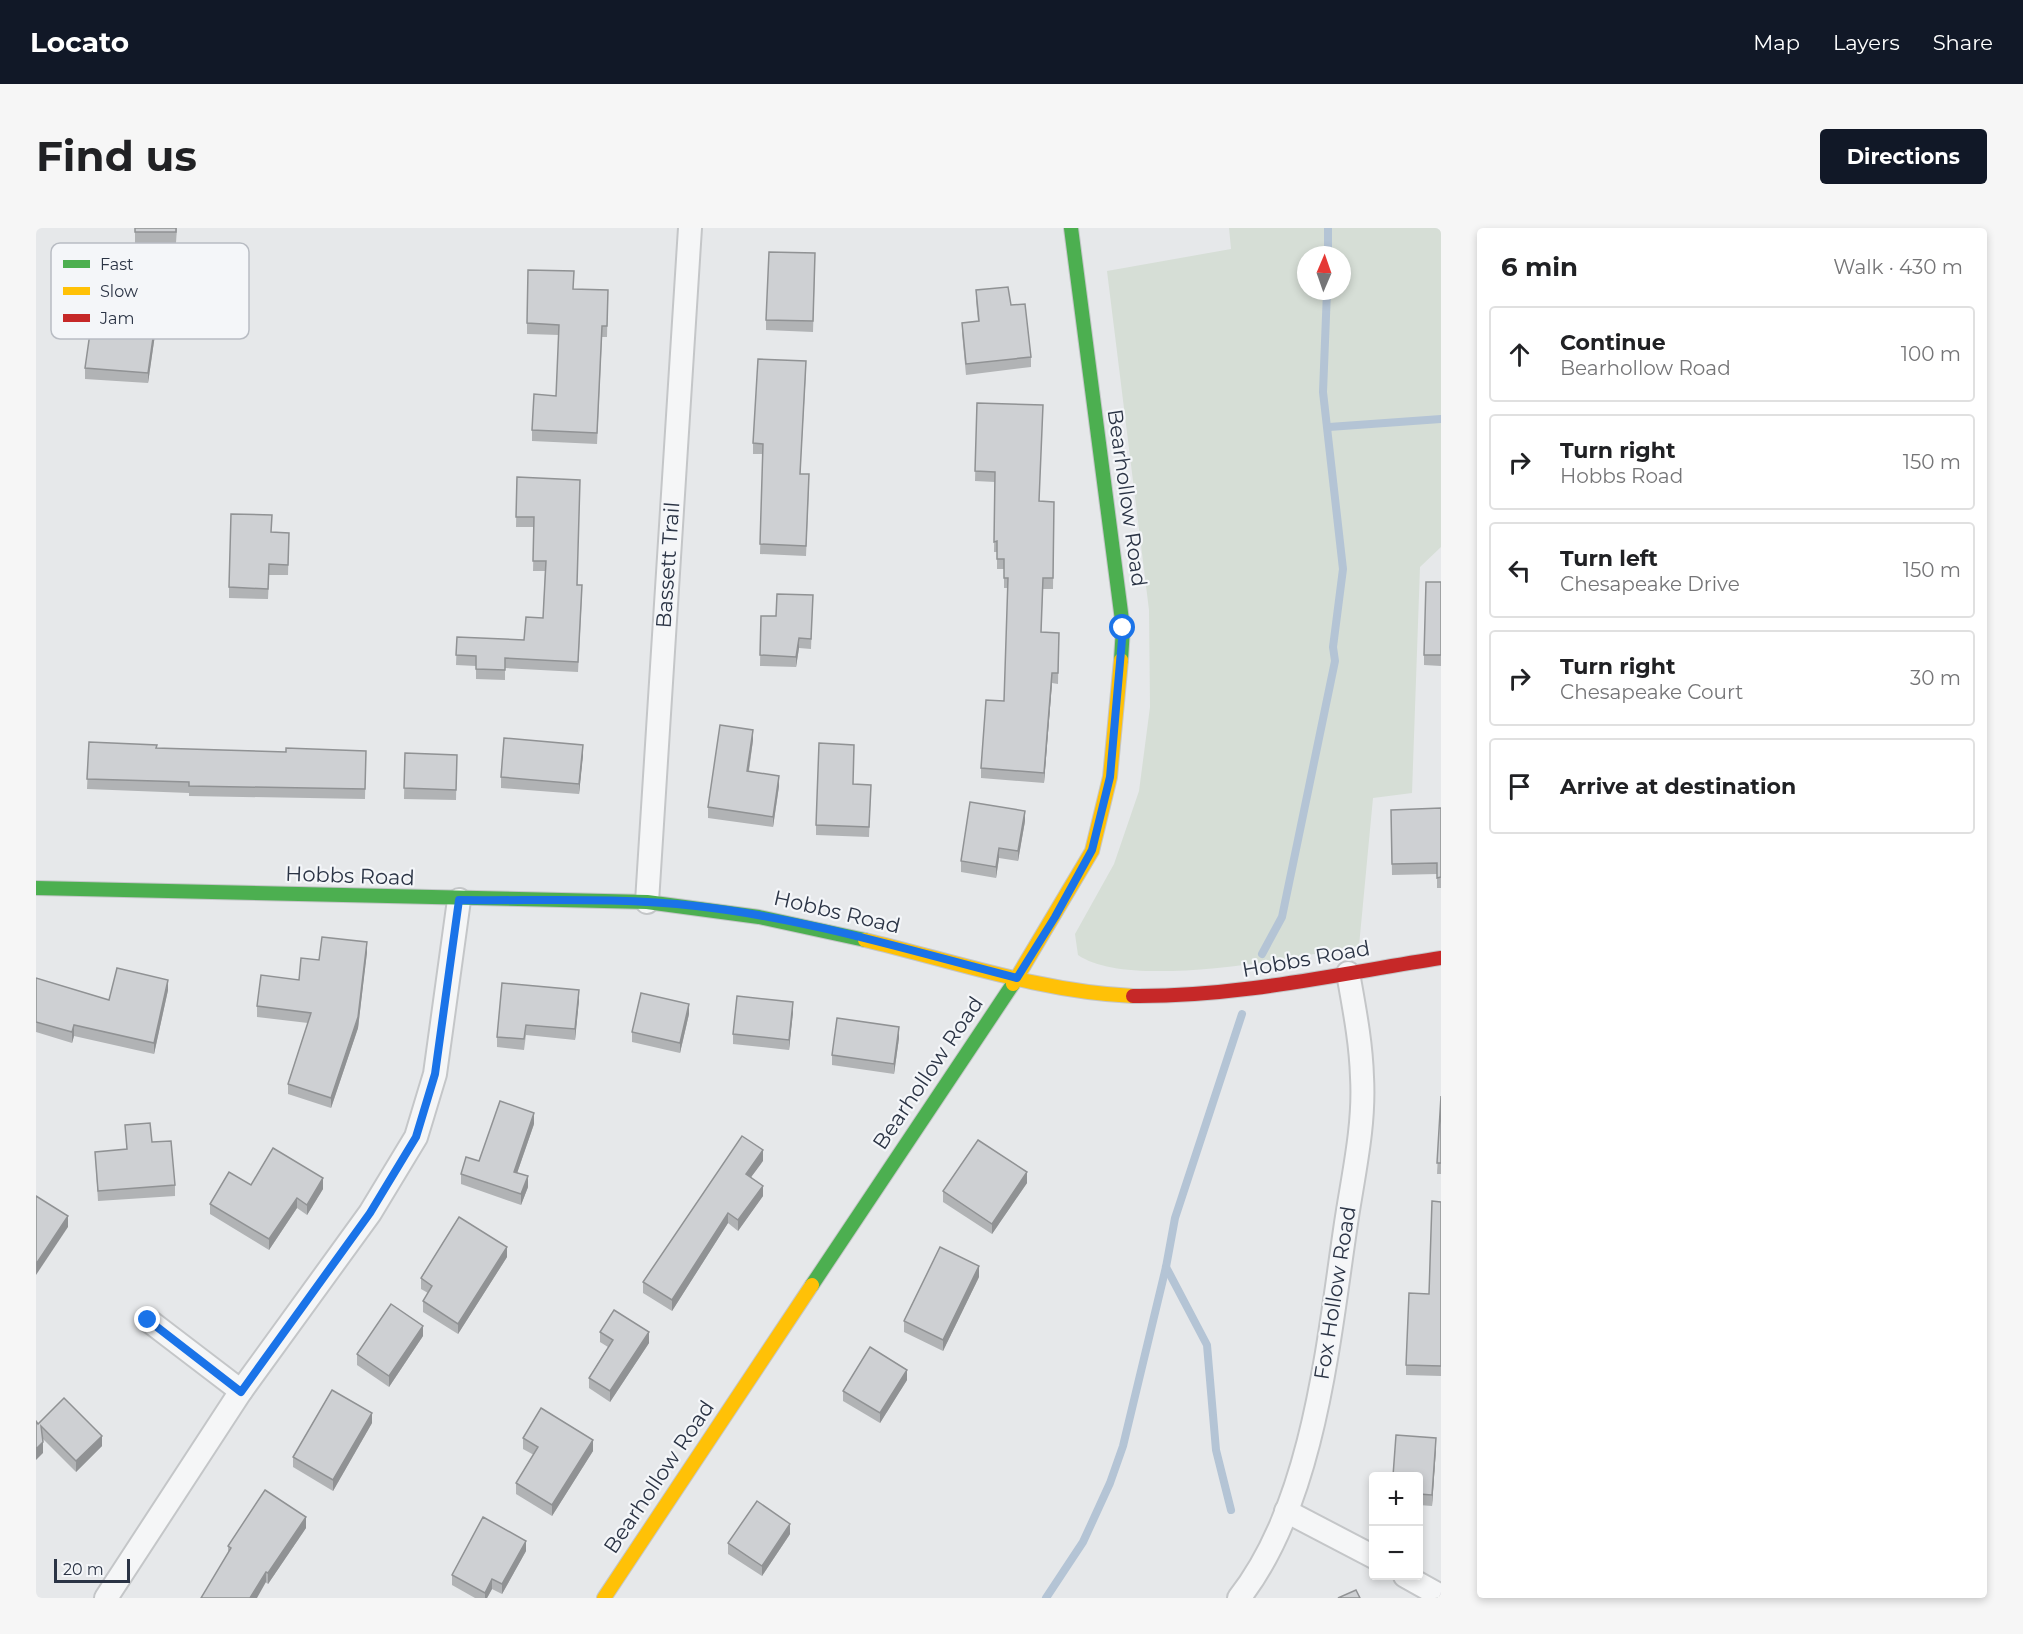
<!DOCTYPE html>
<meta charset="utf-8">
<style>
:root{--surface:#fff;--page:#f6f6f6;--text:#202124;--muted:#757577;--line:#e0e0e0;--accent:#111827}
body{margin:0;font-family:Montserrat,sans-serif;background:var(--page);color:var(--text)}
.controls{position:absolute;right:18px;bottom:18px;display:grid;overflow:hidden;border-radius:6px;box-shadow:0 3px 9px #0003}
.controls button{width:54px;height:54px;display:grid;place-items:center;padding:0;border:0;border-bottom:2px solid var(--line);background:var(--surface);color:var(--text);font:30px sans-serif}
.compass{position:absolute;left:1261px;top:18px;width:54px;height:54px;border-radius:50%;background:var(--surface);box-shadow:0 3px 9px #0003;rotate:2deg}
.scale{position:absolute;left:18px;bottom:15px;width:76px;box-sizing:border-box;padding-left:6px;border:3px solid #2b3445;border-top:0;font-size:16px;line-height:21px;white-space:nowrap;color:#2b3445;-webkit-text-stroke:4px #f4f6f9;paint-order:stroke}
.stop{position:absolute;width:18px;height:18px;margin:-14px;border:4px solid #1a73e8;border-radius:50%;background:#fff}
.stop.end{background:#1a73e8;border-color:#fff;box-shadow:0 2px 6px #0008}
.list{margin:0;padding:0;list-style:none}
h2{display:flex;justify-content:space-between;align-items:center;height:78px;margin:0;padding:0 24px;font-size:26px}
h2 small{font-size:20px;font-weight:400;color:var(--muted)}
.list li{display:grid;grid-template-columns:39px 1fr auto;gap:18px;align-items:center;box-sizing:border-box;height:96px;margin:0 12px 12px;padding:0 12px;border:2px solid var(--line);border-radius:6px}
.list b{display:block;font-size:22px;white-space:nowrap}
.list p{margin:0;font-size:20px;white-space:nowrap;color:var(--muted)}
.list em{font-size:20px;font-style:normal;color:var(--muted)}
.icon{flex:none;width:33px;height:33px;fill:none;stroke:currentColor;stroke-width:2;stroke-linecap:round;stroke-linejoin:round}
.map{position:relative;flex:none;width:1405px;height:1370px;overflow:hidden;border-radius:6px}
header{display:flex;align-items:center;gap:36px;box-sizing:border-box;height:84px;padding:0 30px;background:var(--accent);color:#fff}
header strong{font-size:28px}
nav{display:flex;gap:33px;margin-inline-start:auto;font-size:21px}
.intro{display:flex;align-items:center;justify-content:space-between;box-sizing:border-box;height:144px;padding:0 36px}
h1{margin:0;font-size:42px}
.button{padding:15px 27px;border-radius:6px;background:var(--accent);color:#fff;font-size:21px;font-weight:700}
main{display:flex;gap:36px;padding:0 36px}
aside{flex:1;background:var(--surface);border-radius:6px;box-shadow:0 3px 9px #0003}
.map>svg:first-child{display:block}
.green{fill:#d6ded6;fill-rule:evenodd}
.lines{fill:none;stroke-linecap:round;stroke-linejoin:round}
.stream{stroke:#b4c4d5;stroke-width:8}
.street-casing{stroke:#c4c6c8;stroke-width:26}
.fast-casing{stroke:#c4c6c8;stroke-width:16}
.slow-casing{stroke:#c4c6c8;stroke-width:16}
.jam-casing{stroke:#c4c6c8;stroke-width:16}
.street{stroke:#f5f6f7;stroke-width:22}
.fast{stroke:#4caf50;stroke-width:14}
.slow{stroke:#ffc107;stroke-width:14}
.jam{stroke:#c62828;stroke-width:14}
.wall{fill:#b1b3b5}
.shaded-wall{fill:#909294}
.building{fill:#ced0d3;stroke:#909294;stroke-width:1.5}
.route{stroke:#1a73e8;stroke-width:8}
.labels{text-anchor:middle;stroke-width:4.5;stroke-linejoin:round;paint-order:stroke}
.street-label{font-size:21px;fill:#2b3445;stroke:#f4f6f9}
.key{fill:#f4f6f9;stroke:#b8bcc3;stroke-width:1.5}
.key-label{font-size:16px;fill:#2b3445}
</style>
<header>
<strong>Locato</strong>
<nav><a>Map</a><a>Layers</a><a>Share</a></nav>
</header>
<div class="intro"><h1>Find us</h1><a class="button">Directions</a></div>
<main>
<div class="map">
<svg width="1405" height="1370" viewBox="0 0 1405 1370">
<rect width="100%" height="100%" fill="#e6e8ea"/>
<path class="green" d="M1193 0H1405V319L1384 339 1376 565 1337 570 1323 718C1260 729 1094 763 1042 727L1039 706 1078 636 1103 563 1114 479 1113 382 1071 43 1195 21ZM1270 27H1306V63H1270Z"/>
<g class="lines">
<g class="stream">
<polyline points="1292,0 1292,27"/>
<polyline points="1293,199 1405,191"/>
<polyline points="1226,726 1246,689 1299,433 1297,419 1307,341 1287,164 1291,63"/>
<polyline points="1130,1039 1171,1117 1180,1222 1195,1282"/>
<polyline points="1010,1370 1047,1314 1074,1255 1087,1218 1130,1039 1139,990 1206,786"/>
</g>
<g class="street-casing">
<g id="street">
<polyline points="611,674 654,0"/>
<polyline points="112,1092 205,1163"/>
<polyline points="1250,1283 1338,1329"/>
<polyline points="1369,1348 1405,1368"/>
<polyline points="70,1370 205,1163 334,985 380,909 399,846 423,672"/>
<path d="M1203 1370C1277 1276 1292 1118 1309 1002 1316 952 1329 900 1326 849 1325 814 1318 779 1312 745"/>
</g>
</g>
<g class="fast-casing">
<g id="fast">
<polyline points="1035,0 1087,400 1085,432"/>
<polyline points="0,660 611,674 723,689 829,712"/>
<polyline points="776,1057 977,756"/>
</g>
</g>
<g class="slow-casing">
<g id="slow">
<path d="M829 712C917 733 1006 764 1097 768"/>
<polyline points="977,756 1056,623 1074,549 1085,432"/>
<polyline points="568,1370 776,1057"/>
</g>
</g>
<g class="jam-casing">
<path id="jam" d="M1097 768C1202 769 1302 746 1405 730"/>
</g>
<use href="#street" class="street"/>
<use href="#fast" class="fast"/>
<use href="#slow" class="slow"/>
<use href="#jam" class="jam"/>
</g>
<g class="wall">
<polygon points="99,0 141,0 140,15 99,15"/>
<polygon points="779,36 777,104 730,102 730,92"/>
<polygon points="537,61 572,62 571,109 566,109 561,216 496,213 496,202 520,168 523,107 491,106 491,95"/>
<polygon points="940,62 995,129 995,139 930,147 926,105 926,95 942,93 940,73"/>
<polygon points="123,79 112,155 49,151 49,140 85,107"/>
<polygon points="770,144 764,246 773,257 770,328 724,326 727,226 717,226 717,215"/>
<polygon points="941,175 1004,273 1018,284 1017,361 1007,361 1005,404 1023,405 1022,456 1016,455 1008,555 945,550 945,540 968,473 972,360 968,360 968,341 961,341 961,324 958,324 959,254 939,253"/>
<polygon points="481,249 546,367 542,444 469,440 469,452 440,451 440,438 420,437 421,409 488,412 507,390 509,343 497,343 498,299 480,299"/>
<polygon points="253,305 252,347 233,347 232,371 193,370 193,359"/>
<polygon points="1405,354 1405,438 1388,437 1388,427"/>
<polygon points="777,367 775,421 763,420 760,439 724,438 725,388 740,388"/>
<polygon points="717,512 713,543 743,558 737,599 672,590 672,579"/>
<polygon points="53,514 120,520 250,524 330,523 329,571 153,568 153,565 51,561"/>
<polygon points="369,525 421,527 420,572 368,571"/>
<polygon points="547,527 543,566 465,560 465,549"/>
<polygon points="817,557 835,557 833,609 780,607 780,597"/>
<polygon points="1405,580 1405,660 1401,660 1401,646 1356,647 1355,582"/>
<polygon points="989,593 982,633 963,630 960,650 925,644 925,633"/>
<polygon points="331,724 322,800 295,880 252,866 252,856 272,795 221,789 221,778 263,752 283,732"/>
<polygon points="0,750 73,772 132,762 118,826 38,808 36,815 0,804"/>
<polygon points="543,772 539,812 490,807 488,822 461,819 461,809"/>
<polygon points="757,784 753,822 697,816 697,806"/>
<polygon points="653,786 644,825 596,814 596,804"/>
<polygon points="863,810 858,846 796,837 796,827"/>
<polygon points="1405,868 1405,946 1401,946"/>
<polygon points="498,896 481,945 492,959 485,977 425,956 425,946"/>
<polygon points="89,897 116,914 139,957 139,968 62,973 59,924 91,922"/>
<polygon points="727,933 715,949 727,968 702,1003 692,995 636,1083 607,1065 607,1054"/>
<polygon points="991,955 956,1006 907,974 907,963"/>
<polygon points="215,957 287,961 271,987 261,980 233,1022 174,986 174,976"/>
<polygon points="1405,974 1405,1148 1370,1147 1370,1137 1393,1066"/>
<polygon points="471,1029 422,1106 387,1084 387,1073 392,1065 385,1061 385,1050"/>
<polygon points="943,1049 907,1123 868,1104 868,1093"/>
<polygon points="564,1104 613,1115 574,1174 553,1160 553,1150 572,1119 564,1114"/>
<polygon points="387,1108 353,1159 321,1137 321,1126"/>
<polygon points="871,1152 844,1195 807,1173 807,1163"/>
<polygon points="336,1195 297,1263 257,1239 257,1229"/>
<polygon points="2,1196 66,1218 40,1244 7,1211 7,1225"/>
<polygon points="487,1210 557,1223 516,1288 480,1266 480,1255 498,1227 487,1221"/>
<polygon points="1400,1220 1396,1278 1383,1277 1383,1248"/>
<polygon points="270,1300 232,1356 192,1325 192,1318"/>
<polygon points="754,1306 726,1348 692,1326 692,1315"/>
<polygon points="490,1323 466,1366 456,1361 451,1370 439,1370 416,1357 416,1347"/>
</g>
<g class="shaded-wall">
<polygon points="123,68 123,79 112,155 112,145"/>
<polygon points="763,410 763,420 760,439 760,429"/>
<polygon points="1016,445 1016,455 1008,555 1008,545"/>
<polygon points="717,502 717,512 711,554 711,543"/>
<polygon points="547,517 547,527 543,566 543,556"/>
<polygon points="743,548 743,558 737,599 737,589"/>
<polygon points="989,583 989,593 982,633 982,623"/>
<polygon points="963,620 963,630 960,650 960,639"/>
<polygon points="331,714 331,724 322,800 295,880 295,870"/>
<polygon points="132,752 132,762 118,826 118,815"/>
<polygon points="543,762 543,772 539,812 539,801"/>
<polygon points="757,774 757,784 753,822 753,812"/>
<polygon points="653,776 653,786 644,825 644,815"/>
<polygon points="38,797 38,808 36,815 36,804"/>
<polygon points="863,799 863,810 858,846 858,836"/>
<polygon points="498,885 498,896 478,954 478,944"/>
<polygon points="727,922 727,933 710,956 710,946"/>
<polygon points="991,944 991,955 956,1006 956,996"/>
<polygon points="492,948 492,959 485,977 485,966"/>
<polygon points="287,950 287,961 271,987 271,977"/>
<polygon points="727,958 727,968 702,1003 702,992"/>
<polygon points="261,970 261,980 233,1022 233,1011"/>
<polygon points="692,985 692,995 636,1083 636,1072"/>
<polygon points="32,988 32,999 0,1047 0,1036"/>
<polygon points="471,1019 471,1029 422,1106 422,1096"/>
<polygon points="943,1038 943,1049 907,1123 907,1112"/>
<polygon points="387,1098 387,1108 353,1159 353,1148"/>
<polygon points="613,1104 613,1115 574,1174 574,1163"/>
<polygon points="871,1142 871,1152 844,1195 844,1185"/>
<polygon points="336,1185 336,1195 297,1263 297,1252"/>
<polygon points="66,1208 66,1218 40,1244 40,1233"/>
<polygon points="1400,1210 1400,1220 1396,1278 1396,1267"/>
<polygon points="557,1212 557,1223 516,1288 516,1277"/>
<polygon points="7,1214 7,1225 0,1232 0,1221"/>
<polygon points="270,1289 270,1300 232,1356 232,1345"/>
<polygon points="754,1296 754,1306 726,1348 726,1338"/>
<polygon points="490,1313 490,1323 466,1366 466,1356"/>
<polygon points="230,1344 230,1354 221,1370 214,1370"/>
<polygon points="456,1351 456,1361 451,1370 449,1370 449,1365"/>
</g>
<g class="building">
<rect x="99" y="0" width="41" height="4"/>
<polygon points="733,24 779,25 777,93 730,92"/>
<polygon points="492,42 538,43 537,61 572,62 571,98 566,98 561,205 496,202 498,166 520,168 523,97 491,95"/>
<polygon points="972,59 975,77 989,76 995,129 930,136 926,95 943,93 940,62"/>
<polygon points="91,66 123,68 112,145 49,140 54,105 85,107"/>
<polygon points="722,131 770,133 764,246 773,246 770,318 724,316 727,216 717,215"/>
<polygon points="941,175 1007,177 1003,273 1018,274 1017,350 1007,350 1005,404 1023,405 1022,445 1016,445 1008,545 945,540 950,472 968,473 972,350 968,350 968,331 961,331 961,313 958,314 959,244 939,243"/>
<polygon points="481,249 544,252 541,357 546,357 542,434 469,430 469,442 440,441 440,428 420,427 421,409 488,412 490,389 507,390 510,333 497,333 498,289 480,289"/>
<polygon points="195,286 236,287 235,304 253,305 252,337 233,336 232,361 193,359"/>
<polygon points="1390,354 1405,354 1405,427 1388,427"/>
<polygon points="741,366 777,367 775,411 763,410 760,429 724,427 725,388 740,388"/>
<polygon points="684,497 717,502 711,543 743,548 737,589 672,579"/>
<polygon points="468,510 547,517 543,556 465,549"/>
<polygon points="53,514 121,517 120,520 250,524 250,520 330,523 329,561 153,558 153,554 51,551"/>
<polygon points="783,515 818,517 817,556 835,557 833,599 780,597"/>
<polygon points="369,525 421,527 420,562 368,560"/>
<polygon points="934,574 989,583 982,623 963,620 960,639 925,633"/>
<polygon points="1405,580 1405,649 1401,650 1401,635 1356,636 1355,582"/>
<polygon points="286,709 331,714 322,789 295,870 252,856 275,785 221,778 225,747 263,752 265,730 283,732"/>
<polygon points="81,740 132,752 118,815 38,797 36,804 0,794 0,750 73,772"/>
<polygon points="466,755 543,762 539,801 490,797 488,811 461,809"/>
<polygon points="605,765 653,776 644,815 596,804"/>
<polygon points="701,768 757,774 753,812 697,806"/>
<polygon points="801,790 863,799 858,836 796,827"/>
<polygon points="1405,868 1405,935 1401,935"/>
<polygon points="464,873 498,885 478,944 492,948 485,966 425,946 430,929 443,933"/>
<polygon points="114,895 116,914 135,913 139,957 62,963 59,924 91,921 89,897"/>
<polygon points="706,908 727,922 710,946 727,958 702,992 692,985 636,1072 607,1054"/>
<polygon points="942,912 991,944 956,996 907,963"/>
<polygon points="237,920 287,950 271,977 261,970 233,1011 174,976 193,944 215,957"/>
<polygon points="0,968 32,988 0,1036"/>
<polygon points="1396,973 1405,974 1405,1138 1370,1137 1373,1065 1393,1066"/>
<polygon points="423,989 471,1019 422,1096 387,1073 396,1058 385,1050"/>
<polygon points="904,1019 943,1038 907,1112 868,1093"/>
<polygon points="355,1076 387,1098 353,1148 321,1126"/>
<polygon points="578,1082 613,1104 574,1163 553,1150 577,1112 564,1104"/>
<polygon points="834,1119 871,1142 844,1185 807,1163"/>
<polygon points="296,1162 336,1185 297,1252 257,1229"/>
<polygon points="28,1170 66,1208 40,1233 5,1198 7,1214 0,1221 0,1193 2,1196"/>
<polygon points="505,1180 557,1212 516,1277 480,1255 502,1219 487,1210"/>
<polygon points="1360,1207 1400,1210 1396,1267 1383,1266 1383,1248 1357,1248"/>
<polygon points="229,1262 270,1289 232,1345 230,1344 214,1370 165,1370 195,1320 192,1318"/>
<polygon points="721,1273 754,1296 726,1338 692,1315"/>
<polygon points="447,1289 490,1313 466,1356 456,1351 449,1365 416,1347"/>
<polygon points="1320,1362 1324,1370 1302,1370"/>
</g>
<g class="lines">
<path class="route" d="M112 1092 205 1164 334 985 380 909 399 846 423 672C502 673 582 669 660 678 769 690 875 723 981 750L1019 689 1056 622 1074 549 1087 400"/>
</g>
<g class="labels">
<g class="street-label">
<text transform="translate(1091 270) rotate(82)" y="7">Bearhollow Road</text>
<text transform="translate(632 337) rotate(-86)" y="7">Bassett Trail</text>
<text transform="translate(314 648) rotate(2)" y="7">Hobbs Road</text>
<text transform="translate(801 684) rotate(13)" y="7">Hobbs Road</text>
<text transform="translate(1270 731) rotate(-10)" y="7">Hobbs Road</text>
<text transform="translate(892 845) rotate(-56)" y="7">Bearhollow Road</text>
<text transform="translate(1299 1065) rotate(-81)" y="7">Fox Hollow Road</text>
<text transform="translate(623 1249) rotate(-56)" y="7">Bearhollow Road</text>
</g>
</g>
<rect x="15" y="15" width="198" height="96" rx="9" class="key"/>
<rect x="27" y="32" width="27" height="8" fill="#4caf50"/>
<rect x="27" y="59" width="27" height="8" fill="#ffc107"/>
<rect x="27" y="86" width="27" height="8" fill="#c62828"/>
<g class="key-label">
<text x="64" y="42">Fast</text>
<text x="64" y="69">Slow</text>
<text x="64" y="96">Jam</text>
</g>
</svg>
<div class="controls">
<button>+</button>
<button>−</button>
</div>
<svg class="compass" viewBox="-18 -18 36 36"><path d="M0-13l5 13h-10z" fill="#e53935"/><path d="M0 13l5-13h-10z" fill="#757577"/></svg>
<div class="scale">20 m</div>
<div class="stop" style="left:1087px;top:400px"></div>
<div class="stop end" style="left:112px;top:1092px"></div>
</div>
<aside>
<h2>6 min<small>Walk · 430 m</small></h2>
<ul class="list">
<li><svg class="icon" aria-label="ahead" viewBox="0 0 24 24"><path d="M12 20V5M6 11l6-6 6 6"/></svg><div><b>Continue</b><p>Bearhollow Road</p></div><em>100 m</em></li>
<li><svg class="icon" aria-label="right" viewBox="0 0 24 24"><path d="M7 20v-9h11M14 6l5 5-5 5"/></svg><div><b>Turn right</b><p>Hobbs Road</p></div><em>150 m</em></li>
<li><svg class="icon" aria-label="left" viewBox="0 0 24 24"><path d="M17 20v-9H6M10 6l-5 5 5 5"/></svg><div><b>Turn left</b><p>Chesapeake Drive</p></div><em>150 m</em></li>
<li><svg class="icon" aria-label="right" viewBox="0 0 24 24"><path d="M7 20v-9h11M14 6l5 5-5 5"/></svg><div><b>Turn right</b><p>Chesapeake Court</p></div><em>30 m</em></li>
<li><svg class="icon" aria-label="arrive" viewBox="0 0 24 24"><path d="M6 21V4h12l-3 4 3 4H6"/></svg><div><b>Arrive at destination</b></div></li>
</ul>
</aside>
</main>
